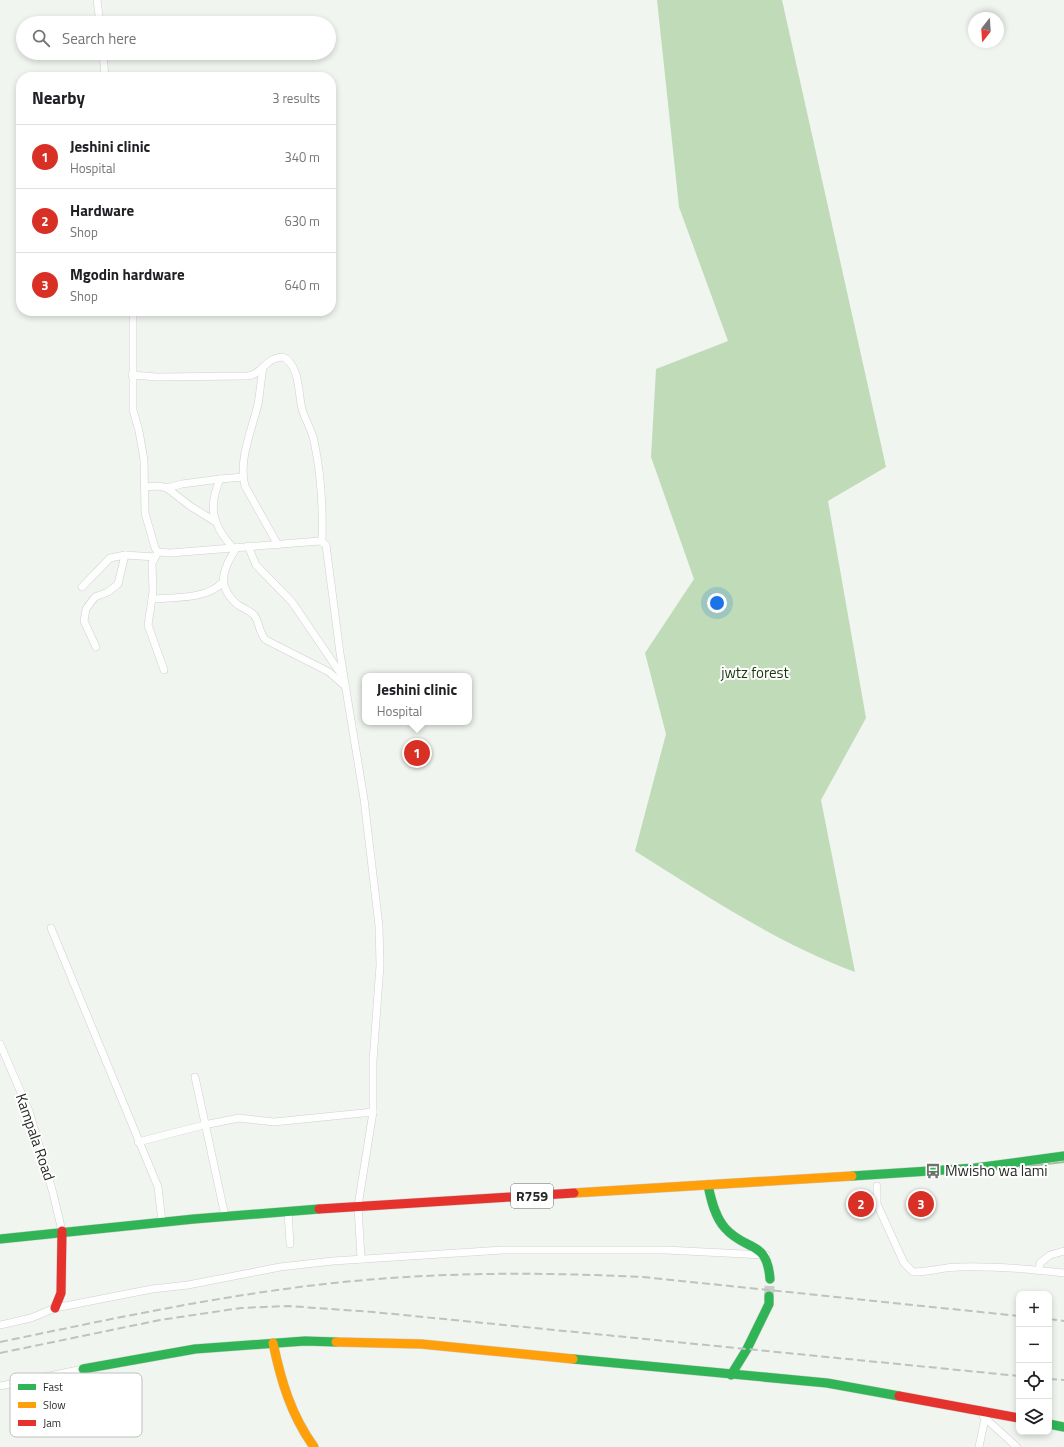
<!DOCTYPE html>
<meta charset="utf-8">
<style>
:root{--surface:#fff;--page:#f2f2f2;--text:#202124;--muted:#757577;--line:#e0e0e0;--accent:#d93025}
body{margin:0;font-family:"Titillium Web",sans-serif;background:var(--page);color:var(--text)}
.controls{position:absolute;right:12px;bottom:12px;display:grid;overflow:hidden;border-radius:8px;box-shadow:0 2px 6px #0003}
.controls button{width:36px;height:36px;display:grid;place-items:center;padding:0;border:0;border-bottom:1px solid var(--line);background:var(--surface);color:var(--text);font:20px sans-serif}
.compass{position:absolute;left:968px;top:12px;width:36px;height:36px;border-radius:50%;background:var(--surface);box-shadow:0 2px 6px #0003;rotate:197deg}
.you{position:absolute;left:717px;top:603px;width:14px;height:14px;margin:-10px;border:3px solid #fff;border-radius:50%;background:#1a73e8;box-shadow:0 0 0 6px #1a73e833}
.badge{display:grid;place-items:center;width:26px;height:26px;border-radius:50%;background:var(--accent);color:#fff;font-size:13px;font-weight:700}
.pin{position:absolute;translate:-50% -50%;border:2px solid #fff;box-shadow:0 1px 4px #0006}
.popup{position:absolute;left:362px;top:673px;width:110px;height:52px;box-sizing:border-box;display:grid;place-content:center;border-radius:8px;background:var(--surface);filter:drop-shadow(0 1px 3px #0005);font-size:13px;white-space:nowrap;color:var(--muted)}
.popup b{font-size:15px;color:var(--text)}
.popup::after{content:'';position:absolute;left:50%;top:100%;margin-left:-8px;border:8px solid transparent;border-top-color:var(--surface)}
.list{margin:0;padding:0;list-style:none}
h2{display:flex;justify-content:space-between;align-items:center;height:52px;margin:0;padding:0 16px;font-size:17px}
h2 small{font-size:13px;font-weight:400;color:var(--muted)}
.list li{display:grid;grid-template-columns:26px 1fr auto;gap:12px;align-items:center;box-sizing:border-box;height:64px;padding:0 16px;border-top:1px solid var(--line)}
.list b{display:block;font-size:15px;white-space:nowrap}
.list p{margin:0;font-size:13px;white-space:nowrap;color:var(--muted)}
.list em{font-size:13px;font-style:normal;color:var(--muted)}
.icon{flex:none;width:22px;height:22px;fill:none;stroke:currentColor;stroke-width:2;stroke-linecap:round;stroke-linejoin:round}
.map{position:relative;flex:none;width:1064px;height:1447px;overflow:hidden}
.search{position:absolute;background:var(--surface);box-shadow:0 2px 6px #0003;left:16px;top:16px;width:320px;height:44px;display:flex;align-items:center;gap:10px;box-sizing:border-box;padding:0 14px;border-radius:22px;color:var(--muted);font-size:15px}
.panel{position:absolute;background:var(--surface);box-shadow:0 2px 6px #0003;left:16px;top:72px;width:320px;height:244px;border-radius:16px}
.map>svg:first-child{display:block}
.forest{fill:#c0dbb7}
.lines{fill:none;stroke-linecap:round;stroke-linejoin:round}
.stream{stroke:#a0c095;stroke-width:2}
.secondary-tunnel{stroke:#c8cdc7;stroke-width:10;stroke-dasharray:10 5;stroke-linecap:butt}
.street-casing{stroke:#ced1cd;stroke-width:8}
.fast-casing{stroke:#ced1cd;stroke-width:10}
.slow-casing{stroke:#ced1cd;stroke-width:10}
.jam-casing{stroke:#ced1cd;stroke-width:10}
.street{stroke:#fdfefd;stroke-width:7}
.fast{stroke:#30b455;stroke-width:9}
.slow{stroke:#ff9f0a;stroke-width:9}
.jam{stroke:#e5322d;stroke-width:9}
.rail{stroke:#c0c1c0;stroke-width:2;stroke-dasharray:8 4;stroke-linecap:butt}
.labels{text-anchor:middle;stroke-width:4;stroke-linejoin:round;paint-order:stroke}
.shield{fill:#fff;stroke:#686b67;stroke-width:1}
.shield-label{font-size:14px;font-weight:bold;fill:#272b26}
.park-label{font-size:15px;fill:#1b390f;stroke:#fff}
.street-label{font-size:15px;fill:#272b26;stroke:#fff}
.poi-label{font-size:15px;fill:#272b26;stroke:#fff;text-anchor:start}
.key{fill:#fff;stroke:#bebfbe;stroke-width:1}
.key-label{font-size:11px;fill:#272b26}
</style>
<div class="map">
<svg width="1064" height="1447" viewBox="0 0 1064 1447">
<rect width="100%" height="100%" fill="#f0f5ef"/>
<path class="forest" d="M657 0H782L886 467 828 501 866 718 821 800 855 972C777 943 705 895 635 851L666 734 645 653 694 579 651 457 656 369 728 341 679 207Z"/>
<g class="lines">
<polyline class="stream" points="1020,1167 1064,1162"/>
<polyline class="secondary-tunnel" points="769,1296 770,1279"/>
<g class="street-casing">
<g id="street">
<polyline points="97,0 100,23"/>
<polyline points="103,53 105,77"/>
<polyline points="133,311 133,410 139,431 144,460 145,513 155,548 158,552 170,553 320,541 326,545 340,653 364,799 379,926 380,965 373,1061 373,1112 358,1206 361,1259"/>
<path d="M263 367C261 380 260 392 258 404 252 430 238 460 245 486L278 545"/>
<path d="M132 375 157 377 247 376C262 375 266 357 283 357 300 365 298 393 302 409 305 420 312 430 314 441 321 473 323 508 322 542"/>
<polyline points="144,487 159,486 167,488 190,506 216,522"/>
<polyline points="167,488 182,484 220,479"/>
<polyline points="248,546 256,565 292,602 343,677"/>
<path d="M232 547C212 524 208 507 220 479L243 477"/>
<path d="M237 547C223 568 215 586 238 605 243 608 250 611 254 615 260 623 259 634 266 640L329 672 346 687"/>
<polyline points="158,552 152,563 153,592 148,625 164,670"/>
<polyline points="82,587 110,558 125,555 155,557"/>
<path d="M152 599C175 597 206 600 223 582"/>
<polyline points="96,647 84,621 86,609 95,597 108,592 118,584 125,555"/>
<polyline points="51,928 158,1187 162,1222"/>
<polyline points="0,1044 29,1111 53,1193 62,1231"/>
<polyline points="195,1077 225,1216"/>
<polyline points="138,1142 204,1125 239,1118 274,1122 373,1112"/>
<path d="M877 1186V1204L904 1263 913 1272C929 1272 944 1267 959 1267 994 1266 1030 1269 1064 1273"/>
<polyline points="288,1212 290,1244"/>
<polyline points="1039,1270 1040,1263 1050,1255 1064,1251"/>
<polyline points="0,1325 31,1318 55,1308 152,1289 188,1285 280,1267 333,1261 503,1250 666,1250 766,1255"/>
<polyline points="0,1386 83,1369"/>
<polyline points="985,1418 1017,1447"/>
<polyline points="979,1447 985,1418 983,1416"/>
</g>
</g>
<g class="fast-casing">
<g id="fast">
<polyline points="852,1176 975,1168 1064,1156"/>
<path d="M708 1185C711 1200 715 1217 725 1228 746 1252 767 1239 770 1279"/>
<polyline points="0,1239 194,1219 319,1209"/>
<polyline points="573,1359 827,1383 899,1396"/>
<polyline points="83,1369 195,1349 305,1341 336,1342"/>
<polyline points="731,1375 747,1349 769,1304 769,1296"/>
<polyline points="1049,1424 1064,1427"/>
</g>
</g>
<g class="slow-casing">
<g id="slow">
<polyline points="574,1193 852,1176"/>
<polyline points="336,1342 421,1344 573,1359"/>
<path d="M273 1343C281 1381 291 1415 314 1447"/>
</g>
</g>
<g class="jam-casing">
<g id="jam">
<polyline points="319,1209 574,1193"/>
<polyline points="55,1308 61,1293 62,1231"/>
<polyline points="899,1396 1019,1418"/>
</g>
</g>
<use href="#street" class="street"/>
<use href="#fast" class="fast"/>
<use href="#slow" class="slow"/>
<use href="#jam" class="jam"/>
<g class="rail">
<polyline points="1049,1319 1064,1321"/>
<path d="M0 1342C111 1319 221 1295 334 1283 436 1272 539 1272 643 1277L1019 1316"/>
<polyline points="0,1353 160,1320 241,1308 288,1306 373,1312 1019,1376"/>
<polyline points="1049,1379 1064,1380"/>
</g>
</g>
<defs>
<g id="bus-bare" transform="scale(1.2)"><path d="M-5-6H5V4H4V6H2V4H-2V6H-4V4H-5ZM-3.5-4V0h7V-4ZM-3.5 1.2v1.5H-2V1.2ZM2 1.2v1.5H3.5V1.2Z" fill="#6d726c" stroke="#fff" stroke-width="2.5" paint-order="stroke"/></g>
</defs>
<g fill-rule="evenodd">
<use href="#bus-bare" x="933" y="1171"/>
</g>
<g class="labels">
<rect class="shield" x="511" y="1184" width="42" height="24" rx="3"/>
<g class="shield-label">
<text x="532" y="1201">R759</text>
</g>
<g class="park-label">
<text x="755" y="678">jwtz forest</text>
</g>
<g class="street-label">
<text transform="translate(35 1137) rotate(71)" y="5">Kampala Road</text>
</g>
<g class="poi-label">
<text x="945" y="1176">Mwisho wa lami</text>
</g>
</g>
<rect x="10" y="1373" width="132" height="64" rx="6" class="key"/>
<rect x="18" y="1384" width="18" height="6" fill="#30b455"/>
<rect x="18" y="1402" width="18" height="6" fill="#ff9f0a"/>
<rect x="18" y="1420" width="18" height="6" fill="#e5322d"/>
<g class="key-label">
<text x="43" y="1391">Fast</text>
<text x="43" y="1409">Slow</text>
<text x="43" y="1427">Jam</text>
</g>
</svg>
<div class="controls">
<button>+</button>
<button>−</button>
<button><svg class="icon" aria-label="locate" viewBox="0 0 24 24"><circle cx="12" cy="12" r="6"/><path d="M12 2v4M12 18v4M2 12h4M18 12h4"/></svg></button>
<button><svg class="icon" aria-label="layers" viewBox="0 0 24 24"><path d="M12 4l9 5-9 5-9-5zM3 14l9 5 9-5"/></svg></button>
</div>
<svg class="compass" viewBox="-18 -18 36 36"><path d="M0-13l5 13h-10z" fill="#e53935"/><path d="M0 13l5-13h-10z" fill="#757577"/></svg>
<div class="you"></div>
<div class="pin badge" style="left:417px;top:753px">1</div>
<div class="popup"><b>Jeshini clinic</b>Hospital</div>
<div class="pin badge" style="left:861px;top:1204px">2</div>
<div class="pin badge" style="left:921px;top:1204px">3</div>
<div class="search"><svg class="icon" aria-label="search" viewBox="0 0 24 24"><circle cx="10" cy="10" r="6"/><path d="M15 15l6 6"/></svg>Search here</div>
<section class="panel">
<h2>Nearby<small>3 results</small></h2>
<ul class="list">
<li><span class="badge">1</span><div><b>Jeshini clinic</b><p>Hospital</p></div><em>340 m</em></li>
<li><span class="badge">2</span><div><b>Hardware</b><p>Shop</p></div><em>630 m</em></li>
<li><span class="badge">3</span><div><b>Mgodin hardware</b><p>Shop</p></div><em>640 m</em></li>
</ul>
</section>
</div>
